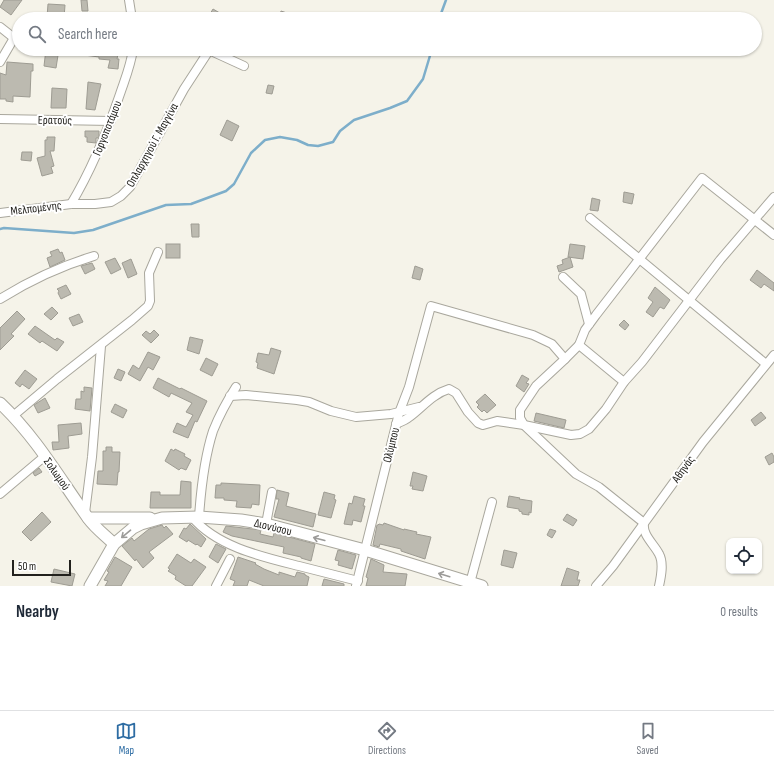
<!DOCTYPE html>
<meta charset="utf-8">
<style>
:root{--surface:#fff;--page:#f2f2f3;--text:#1f2937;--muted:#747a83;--line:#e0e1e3;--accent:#2d6ca3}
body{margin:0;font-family:"Sofia Sans Condensed",sans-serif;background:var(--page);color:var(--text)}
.controls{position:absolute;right:12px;bottom:12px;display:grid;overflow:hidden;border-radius:8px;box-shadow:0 1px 3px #0004}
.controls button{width:36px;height:36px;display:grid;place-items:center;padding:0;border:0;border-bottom:1px solid var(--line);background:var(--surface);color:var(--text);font:20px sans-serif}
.scale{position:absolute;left:12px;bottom:10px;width:59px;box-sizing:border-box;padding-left:4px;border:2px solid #22211d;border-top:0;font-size:11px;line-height:14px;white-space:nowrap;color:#22211d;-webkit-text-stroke:3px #fff;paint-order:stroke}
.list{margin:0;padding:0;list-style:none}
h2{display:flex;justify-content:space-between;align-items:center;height:52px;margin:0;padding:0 16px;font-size:17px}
h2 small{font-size:13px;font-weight:400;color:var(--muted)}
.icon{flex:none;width:22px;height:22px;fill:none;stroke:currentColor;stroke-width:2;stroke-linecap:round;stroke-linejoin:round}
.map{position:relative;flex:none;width:774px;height:586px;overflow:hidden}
.search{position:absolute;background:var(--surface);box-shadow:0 1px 3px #0004;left:12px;right:12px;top:12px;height:44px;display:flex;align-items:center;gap:10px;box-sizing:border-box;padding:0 14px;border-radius:22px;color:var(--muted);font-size:15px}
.sheet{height:124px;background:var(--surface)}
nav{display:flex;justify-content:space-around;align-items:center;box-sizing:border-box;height:56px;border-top:1px solid var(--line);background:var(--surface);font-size:11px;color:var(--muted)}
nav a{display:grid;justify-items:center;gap:2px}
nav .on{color:var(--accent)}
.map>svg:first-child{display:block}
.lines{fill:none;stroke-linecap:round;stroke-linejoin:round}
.stream{stroke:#7daeca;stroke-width:2.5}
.building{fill:#bcbab0;stroke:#9e9c93}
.minor-casing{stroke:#a9a79d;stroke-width:10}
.tertiary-casing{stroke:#a9a79d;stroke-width:13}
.minor{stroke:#fff;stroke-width:8}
.tertiary{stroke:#fff;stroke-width:11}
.oneway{stroke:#9c9b99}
.labels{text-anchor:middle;stroke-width:4;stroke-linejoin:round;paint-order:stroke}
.street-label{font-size:12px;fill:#22211d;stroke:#fff}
</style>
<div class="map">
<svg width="774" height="586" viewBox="0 0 774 586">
<rect width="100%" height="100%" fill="#f5f3e9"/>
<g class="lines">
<g class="stream">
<polyline points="439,19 446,0"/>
<polyline points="0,229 4,228 74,233 93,230 166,205 191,204 226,191 234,184 251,153 265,140 280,137 297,140 308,145 318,146 333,142 340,131 354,120 390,108 407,101 423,79 432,49"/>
</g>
</g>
<g class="building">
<polygon points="4,0 22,0 11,15 0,7"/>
<polygon points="81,0 87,0 88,11 82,11"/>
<polygon points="48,4 65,5 64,18 47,17"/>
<polygon points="213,9 230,19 207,19"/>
<polygon points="281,11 287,13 286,19 279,19"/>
<polygon points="46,49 59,49 56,68 44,66"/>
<polygon points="69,49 107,49 107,53 118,54 117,59 119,59 118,69 108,68 110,60 99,59 99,57 69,53"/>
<polygon points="7,62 33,64 33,71 31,71 30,97 13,96 13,102 6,101 6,99 0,99 0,73 6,75"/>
<polygon points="88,82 101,84 95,110 86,109"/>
<polygon points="268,85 274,86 272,94 266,93"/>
<polygon points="52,88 67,89 66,108 51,108"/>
<polygon points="227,120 239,126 232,141 220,135"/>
<polygon points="85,131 99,131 99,136 98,138 96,138 96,143 87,142 87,137 85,137"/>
<polygon points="47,137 55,137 54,151 50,151 54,166 51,167 53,173 42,176 37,158 45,156 45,140 47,140"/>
<polygon points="22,152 32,152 31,161 21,160"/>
<polygon points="624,192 634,194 632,204 623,202"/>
<polygon points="592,198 600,200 598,211 590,210"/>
<polygon points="191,224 199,224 199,237 192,237"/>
<rect x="166" y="244" width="14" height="14"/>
<polygon points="570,244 585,246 583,259 568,257"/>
<polygon points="58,249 60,253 62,252 65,260 50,267 47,258 52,256 50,252"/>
<polygon points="570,257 573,267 559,272 557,266 563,264 562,260"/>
<polygon points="115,258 121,269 111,274 105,262"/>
<polygon points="131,259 137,274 128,278 122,263"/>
<polygon points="92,263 95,269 85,274 81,266"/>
<polygon points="415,266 423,269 420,280 412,278"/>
<polygon points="757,270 774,283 774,291 764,284 761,288 750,280"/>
<polygon points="66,285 71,294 61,299 58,293 59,291 57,289"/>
<polygon points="655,287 670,300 664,309 660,307 653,317 646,312 653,302 648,298"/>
<polygon points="52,307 58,313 51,320 44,314"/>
<polygon points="17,311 25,319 11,334 14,336 0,350 0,328"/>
<polygon points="79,314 83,322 73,326 69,318"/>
<polygon points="624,320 629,325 625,330 619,325"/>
<polygon points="35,326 55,340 57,338 64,342 57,351 42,341 40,343 28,334"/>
<polygon points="154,330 159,335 151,343 142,335 146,331 150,334"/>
<polygon points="190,337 203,340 199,354 187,350"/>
<polygon points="271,348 281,351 274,374 257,368 258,363 256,362 258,353 269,355"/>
<polygon points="148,352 160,357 153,370 148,367 140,381 128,374 133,365 139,369"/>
<polygon points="206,358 218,364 212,376 200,370"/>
<polygon points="118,369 125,372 121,381 114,378"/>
<polygon points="25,370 37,379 29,389 22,384 20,387 15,383"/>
<polygon points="522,375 529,379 526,383 529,384 524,392 516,386"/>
<polygon points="158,378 180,389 181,388 207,401 197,422 195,421 188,438 173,432 177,423 186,427 193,415 186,412 192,403 171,393 169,397 153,388"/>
<polygon points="84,387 92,388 90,411 75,409 76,399 81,399 81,391 84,392"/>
<polygon points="485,394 496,405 487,413 484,410 482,412 477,407 479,405 476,402"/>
<polygon points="45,398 50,408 38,413 34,405"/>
<polygon points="115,404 127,410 123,418 111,412"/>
<polygon points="761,412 766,418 755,426 751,420"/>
<polygon points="536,413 566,420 564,428 534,421"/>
<polygon points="81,423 82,434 68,436 69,448 53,450 52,442 59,442 58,425"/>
<polygon points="106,447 112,447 112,452 120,452 119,472 118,472 117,485 97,484 98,471 103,471 103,451 106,451"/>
<polygon points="171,449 174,451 175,449 185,454 184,456 191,460 186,470 181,468 179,470 165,461"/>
<polygon points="772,453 774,457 774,462 769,465 765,457"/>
<polygon points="39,468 42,472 35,476 33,473"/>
<polygon points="413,472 427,476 423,491 412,489 413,486 410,486"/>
<polygon points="181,481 191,482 191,508 150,508 151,492 160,492 160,495 180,495"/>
<polygon points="221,483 260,485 259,505 252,504 251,508 236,507 237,501 224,500 224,498 215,498 216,485 221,485"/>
<polygon points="277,490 289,493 286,506 316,514 313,527 274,517 279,499 276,499"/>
<polygon points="324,492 335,495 334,499 336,500 331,518 318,515"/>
<polygon points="354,496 365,499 363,506 365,506 361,522 353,520 352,525 344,524 349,503 352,504"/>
<polygon points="509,496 520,498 519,499 532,501 531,513 529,512 529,515 522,514 522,512 519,511 519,509 507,507"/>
<polygon points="42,512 51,522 31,541 22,532"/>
<polygon points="567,514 577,520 573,526 563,520"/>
<polygon points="384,523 404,530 404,529 417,532 416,534 431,537 425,559 401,551 401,549 380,544 379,547 373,545 377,525 378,525 379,524 383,525"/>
<polygon points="190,524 206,539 201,547 197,544 196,545 188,540 187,542 179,537 184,528 186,529"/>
<polygon points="162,525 164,528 166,526 173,534 149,552 154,558 143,568 136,559 135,561 122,546 132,538 134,541 149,529"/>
<polygon points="226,526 261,530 260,534 273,537 274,533 315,544 311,561 301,558 301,557 283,553 284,547 232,536 223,532"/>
<polygon points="550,529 556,531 552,538 547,535"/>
<polygon points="216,544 226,549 218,563 209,557"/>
<polygon points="338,550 356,555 352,569 338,565 339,561 335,560"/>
<polygon points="504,550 517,553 513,568 501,565"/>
<polygon points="177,554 191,563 194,559 206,567 192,586 186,586 175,579 176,576 168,571 170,569 168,568"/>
<polygon points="115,557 132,567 121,586 105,586 108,581 104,580 109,572 107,571"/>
<polygon points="238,557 256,563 255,564 264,569 279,575 279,572 295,577 297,572 305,574 305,575 309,577 307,586 264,586 249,580 247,586 233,586 235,581 230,579"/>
<polygon points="371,559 384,565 383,572 407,574 405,586 366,586 368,578 366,577"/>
<polygon points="567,568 579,572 577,580 580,580 578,586 561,586"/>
<polygon points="54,569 75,574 72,586 51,582"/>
<polygon points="324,579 344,584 344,586 322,586"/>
</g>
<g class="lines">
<g class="minor-casing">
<g id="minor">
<polyline points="129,0 132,19"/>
<polyline points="0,27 14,38 19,38"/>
<polyline points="209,50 244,66"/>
<polyline points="0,62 14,38"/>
<polyline points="0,119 111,121"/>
<path d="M71 204C92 169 107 132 120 94 125 79 131 65 133 49"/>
<polyline points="0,213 71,204 95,204 111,202 121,196 130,187 184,89 210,49"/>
<polyline points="590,218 766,364"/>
<polyline points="563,277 581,294 589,324"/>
<path d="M0 299C29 281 61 266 94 256"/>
<path d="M565 359 536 386 520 410V418L524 425 576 474 599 487 644 523C642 535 654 544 659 554 664 563 661 577 659 586"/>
<polyline points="624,382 579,345 585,330 596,315 702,178 774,235"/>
<polyline points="230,396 246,395 297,400 309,402 331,411 356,417 391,414 419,407"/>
<polyline points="13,416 57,379 132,320 148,306 150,301 149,273 158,252"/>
<path d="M396 424C400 422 404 421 408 418 421 409 432 394 449 389L456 393 468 412 478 423 483 425 497 421 504 422 524 425 571 435 580 434 589 429 606 409 624 382 642 362 720 260 774 197"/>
<polyline points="0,494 45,456"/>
<polyline points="85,513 92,457 101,346"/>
<path d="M192 517C217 547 263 557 299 566 318 571 338 576 358 581"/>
<path d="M199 517C201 488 204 459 213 431 219 416 227 401 236 387"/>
<polyline points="266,524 272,492"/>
<polyline points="470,583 492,502"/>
<polyline points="216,586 230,559"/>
<polyline points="356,586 399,413 409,387 431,306 533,335 552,344 565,359 579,345"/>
<polyline points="596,586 613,566 703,442 774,355"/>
</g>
</g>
<g class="tertiary-casing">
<g id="tertiary">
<path d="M0 403C36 437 60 479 88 518 95 528 106 536 114 544"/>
<polyline points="88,518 150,518"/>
<polyline points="90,586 114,544 133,528 141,524 162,518 199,517 241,520 266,524 365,550 482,586"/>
</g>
</g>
<use href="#minor" class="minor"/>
<use href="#tertiary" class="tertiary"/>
</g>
<defs><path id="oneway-shaft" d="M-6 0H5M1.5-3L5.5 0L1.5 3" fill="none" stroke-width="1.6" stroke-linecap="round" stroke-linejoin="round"/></defs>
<g class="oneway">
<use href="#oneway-shaft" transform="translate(126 534) rotate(140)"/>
<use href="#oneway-shaft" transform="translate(319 539) rotate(-165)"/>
<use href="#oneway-shaft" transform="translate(444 575) rotate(-163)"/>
</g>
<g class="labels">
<g class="street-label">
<text transform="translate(55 120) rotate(1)" y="4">Ερατούς</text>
<text transform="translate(107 128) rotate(-68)" y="4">Γοργοποτάμου</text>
<text transform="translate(152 145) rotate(-61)" y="4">Οπλαρχηγού Γ. Μαγγίνα</text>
<text transform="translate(36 208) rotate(-7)" y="4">Μελπομένης</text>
<text transform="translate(391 445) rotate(-76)" y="4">Ολύμπου</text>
<text transform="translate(683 469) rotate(-54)" y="4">Αθηνάς</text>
<text transform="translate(57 474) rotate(55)" y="4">Σολωμού</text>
<text transform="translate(273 527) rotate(14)" y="4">Διονύσου</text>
</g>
</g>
</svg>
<div class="controls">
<button><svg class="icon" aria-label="locate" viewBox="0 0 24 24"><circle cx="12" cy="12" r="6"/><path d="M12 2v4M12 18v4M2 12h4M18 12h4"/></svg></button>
</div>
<div class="scale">50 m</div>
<div class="search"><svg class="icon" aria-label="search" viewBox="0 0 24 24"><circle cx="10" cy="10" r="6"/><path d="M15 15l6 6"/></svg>Search here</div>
</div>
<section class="sheet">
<h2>Nearby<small>0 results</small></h2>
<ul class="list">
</ul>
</section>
<nav>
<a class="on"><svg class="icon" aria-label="map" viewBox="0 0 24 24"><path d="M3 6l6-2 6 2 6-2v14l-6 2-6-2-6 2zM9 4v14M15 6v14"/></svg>Map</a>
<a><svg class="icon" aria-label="directions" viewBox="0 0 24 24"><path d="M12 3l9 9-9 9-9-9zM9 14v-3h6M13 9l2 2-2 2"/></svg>Directions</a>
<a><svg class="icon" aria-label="saved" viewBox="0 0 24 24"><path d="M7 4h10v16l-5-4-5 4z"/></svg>Saved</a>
</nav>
